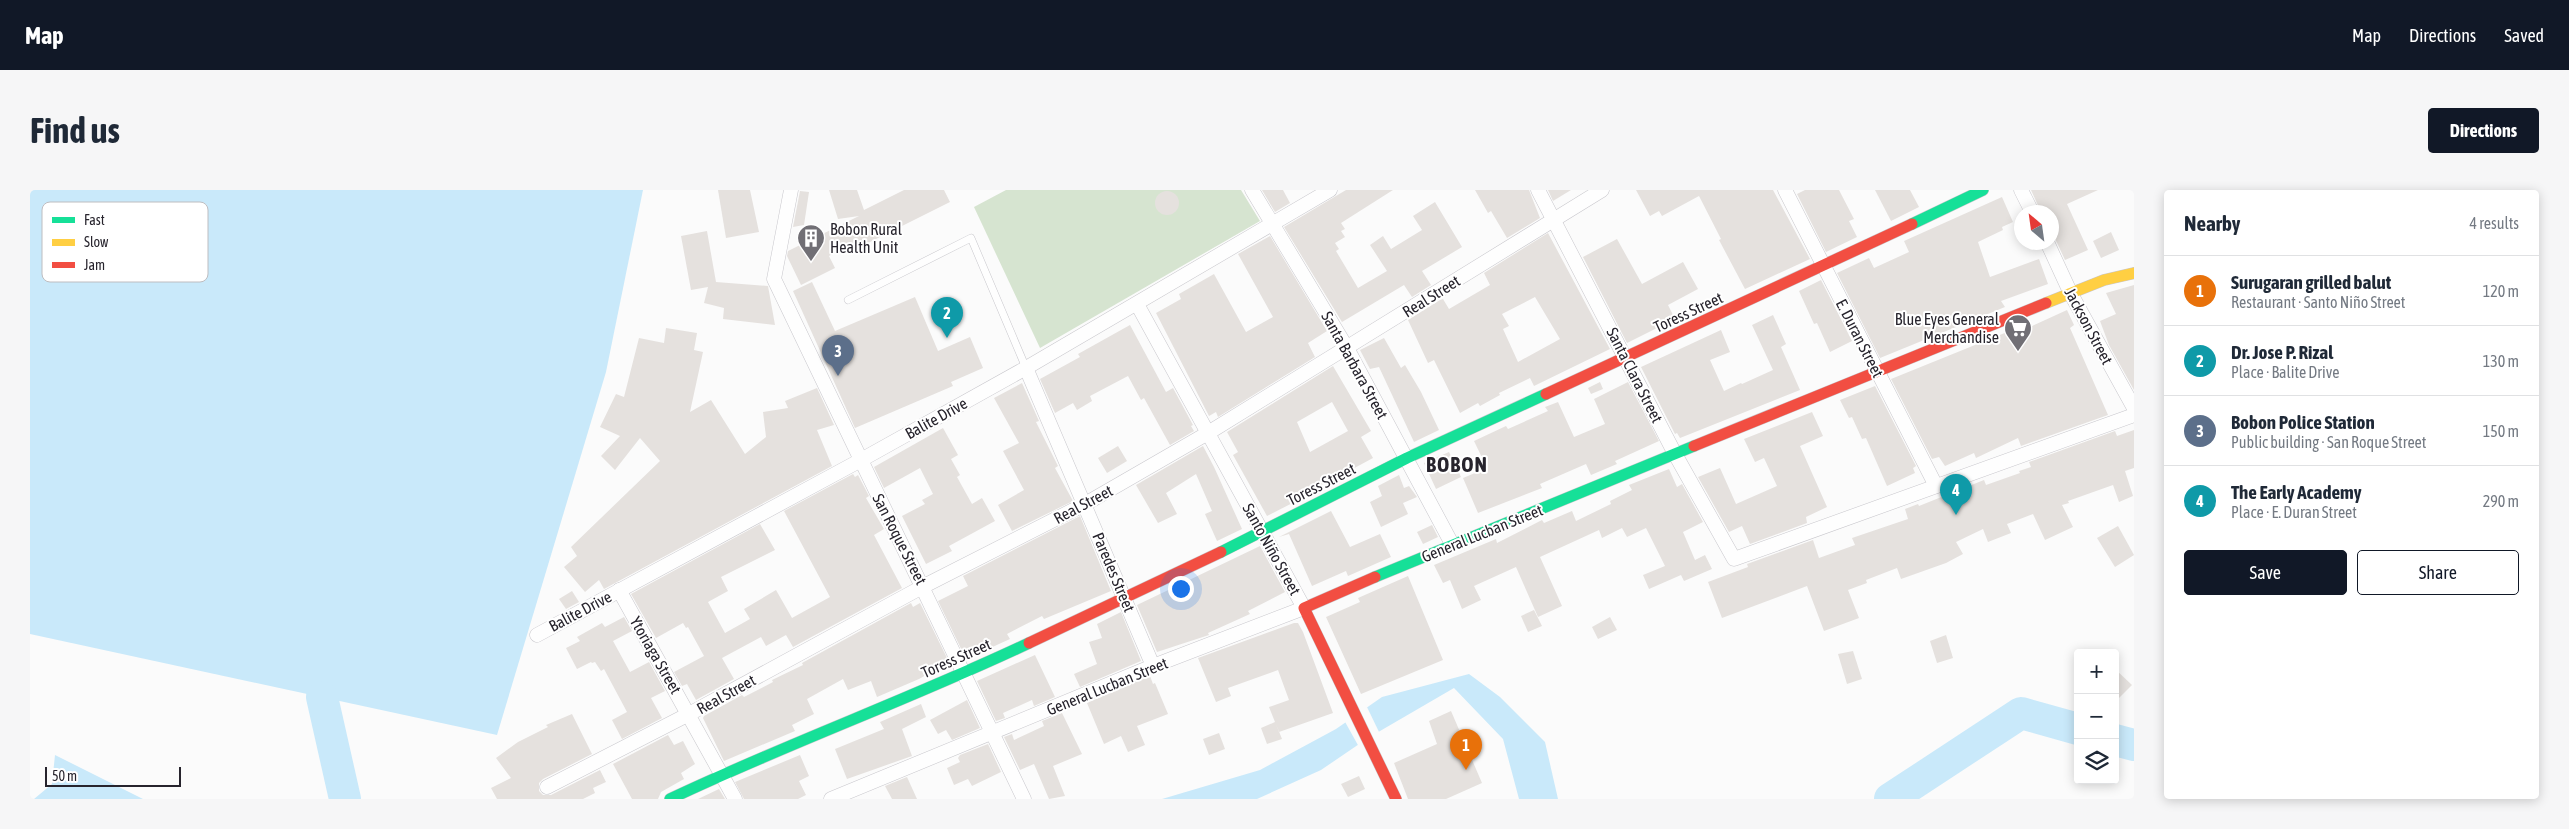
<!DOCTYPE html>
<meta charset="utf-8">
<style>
:root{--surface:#fff;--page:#f6f6f7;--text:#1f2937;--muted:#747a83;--line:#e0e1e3;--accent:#111827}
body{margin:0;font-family:"Asap Condensed",sans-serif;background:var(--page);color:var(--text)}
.controls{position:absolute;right:15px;bottom:15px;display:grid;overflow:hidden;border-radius:5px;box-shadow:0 2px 12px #0003}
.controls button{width:45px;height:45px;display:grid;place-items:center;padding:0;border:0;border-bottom:1px solid var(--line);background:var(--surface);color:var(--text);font:25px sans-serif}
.compass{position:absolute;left:1984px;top:15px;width:45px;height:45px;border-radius:50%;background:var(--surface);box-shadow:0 2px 12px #0003;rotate:331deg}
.scale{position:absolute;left:15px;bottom:12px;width:136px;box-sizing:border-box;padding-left:5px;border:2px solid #27242d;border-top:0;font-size:14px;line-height:18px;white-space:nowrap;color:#27242d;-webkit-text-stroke:4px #fff;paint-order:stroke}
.you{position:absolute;left:1150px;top:398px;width:18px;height:18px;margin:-12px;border:4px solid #fff;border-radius:50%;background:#1a73e8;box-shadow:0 0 0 8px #1a73e833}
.badge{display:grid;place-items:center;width:32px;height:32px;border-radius:50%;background:var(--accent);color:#fff;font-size:16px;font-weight:700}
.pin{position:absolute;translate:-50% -41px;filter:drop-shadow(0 1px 2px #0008)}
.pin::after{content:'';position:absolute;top:26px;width:18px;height:15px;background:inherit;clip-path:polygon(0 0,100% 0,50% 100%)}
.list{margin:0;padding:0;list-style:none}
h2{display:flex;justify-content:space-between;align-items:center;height:65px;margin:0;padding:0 20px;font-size:21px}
h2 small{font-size:16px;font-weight:400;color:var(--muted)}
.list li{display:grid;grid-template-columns:32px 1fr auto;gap:15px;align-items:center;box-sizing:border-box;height:70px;padding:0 20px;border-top:1px solid var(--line)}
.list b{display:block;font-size:19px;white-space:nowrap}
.list p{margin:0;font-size:16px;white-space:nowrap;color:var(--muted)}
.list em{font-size:16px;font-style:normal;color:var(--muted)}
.actions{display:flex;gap:10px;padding:15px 20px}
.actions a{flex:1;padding:11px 0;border:1px solid var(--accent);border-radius:5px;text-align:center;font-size:18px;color:var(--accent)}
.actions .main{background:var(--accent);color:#fff}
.icon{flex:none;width:28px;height:28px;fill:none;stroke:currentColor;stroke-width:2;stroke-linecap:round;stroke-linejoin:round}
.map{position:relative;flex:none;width:2104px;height:609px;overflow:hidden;border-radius:5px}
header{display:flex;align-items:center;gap:30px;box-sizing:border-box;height:70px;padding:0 25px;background:var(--accent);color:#fff}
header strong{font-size:24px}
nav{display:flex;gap:28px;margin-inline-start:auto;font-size:18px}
.intro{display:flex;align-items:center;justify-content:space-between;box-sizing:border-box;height:120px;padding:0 30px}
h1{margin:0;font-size:35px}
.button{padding:12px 22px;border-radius:5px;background:var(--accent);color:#fff;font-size:18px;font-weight:700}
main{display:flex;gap:30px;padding:0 30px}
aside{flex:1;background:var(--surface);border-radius:5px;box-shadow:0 2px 12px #0003}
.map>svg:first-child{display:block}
.green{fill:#d6e4d0}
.water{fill:#c9e9fa}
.pier{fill:#fbfbfb}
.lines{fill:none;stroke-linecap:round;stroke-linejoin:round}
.river{stroke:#c9e9fa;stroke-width:32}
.building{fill:#e5e1de;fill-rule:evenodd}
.lane-casing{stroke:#c8c7cc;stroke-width:8}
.street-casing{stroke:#c8c7cc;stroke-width:15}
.fast-casing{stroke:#c8c7cc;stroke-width:12}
.slow-casing{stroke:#c8c7cc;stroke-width:12}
.jam-casing{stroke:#c8c7cc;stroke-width:12}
.lane{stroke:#fefefe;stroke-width:7}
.street{stroke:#fefefe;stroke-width:14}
.fast{stroke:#16e098;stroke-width:11}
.slow{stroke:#ffcf43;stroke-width:11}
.jam{stroke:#f24e42;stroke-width:11}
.labels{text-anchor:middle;stroke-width:4;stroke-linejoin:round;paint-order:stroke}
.poi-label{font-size:16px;fill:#27242d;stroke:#fff;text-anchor:start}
.street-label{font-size:16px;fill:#27242d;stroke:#fff}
.district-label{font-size:21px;font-weight:bold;letter-spacing:1px;fill:#27242d;stroke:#fff}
.key{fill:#fff;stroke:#bebdc0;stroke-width:1}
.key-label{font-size:14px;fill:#27242d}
</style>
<header>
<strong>Map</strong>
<nav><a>Map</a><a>Directions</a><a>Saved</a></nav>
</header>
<div class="intro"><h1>Find us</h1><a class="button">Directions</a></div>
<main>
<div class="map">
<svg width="2104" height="609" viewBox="0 0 2104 609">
<rect width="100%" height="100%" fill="#fbfbfb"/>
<polygon class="green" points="976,0 1211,0 1230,31 1010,158 944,17"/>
<g class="water">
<polygon points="0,0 613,0 576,182 467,545 0,444"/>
<polygon points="1439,484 1470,507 1515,552 1528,609 1489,609 1473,549 1424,498 1338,548 1291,580 1227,609 1132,609 1230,580 1306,539 1352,507"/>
<polygon points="25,565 113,609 4,609 22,594"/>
</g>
<polygon class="pier" points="1336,515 1350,544 1329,557 1314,530"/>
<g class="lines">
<g class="river">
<polyline points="292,507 315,609"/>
<polyline points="2085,550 2104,555"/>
<polyline points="1860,609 1991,523 2048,539"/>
</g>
</g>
<g class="building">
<polygon points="688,0 720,0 729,42 696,48"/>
<polygon points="799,0 827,0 834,20 874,0 914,0 920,12 826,59 823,53 799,66 805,78 771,95 757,66 758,61 829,26 808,29"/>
<polygon points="1232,0 1253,0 1260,13 1245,22"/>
<polygon points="1316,0 1363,0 1311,33 1315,39 1311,41 1315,47 1305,53 1309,59 1306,61 1328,98 1357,81 1340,55 1353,46 1361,59 1392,40 1383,26 1405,12 1432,57 1392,81 1401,95 1382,107 1374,95 1312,132 1254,37"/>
<polygon points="1445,0 1499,0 1510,28 1477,48 1461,21 1458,23"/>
<polygon points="1518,0 1541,0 1523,11"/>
<polygon points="1606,0 1743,0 1780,69 1715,99 1689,50 1691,49 1669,6 1632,26 1629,21 1620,26"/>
<polygon points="1775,0 1809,0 1824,29 1819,31 1827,47 1796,62 1767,4"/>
<polygon points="1845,0 1880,0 1889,17 1861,31"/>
<polygon points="2001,0 2068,0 2037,14 2058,60 2035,70 2022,42 2022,22 2011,22"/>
<circle cx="1137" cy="13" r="12"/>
<polygon points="770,1 779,2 774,35 763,37"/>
<polygon points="1972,7 1983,32 1972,37 1973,40 1948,52 1960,87 2009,69 2018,94 1971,111 1975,117 1850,168 1807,83 1839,68 1844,78 1879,62 1874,51"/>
<polygon points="677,41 686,92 738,96 745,135 693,129 694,118 674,113 678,97 661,100 651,46"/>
<polygon points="2081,42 2089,60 2071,68 2063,51"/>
<path d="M1518 43 1580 159 1504 196 1500 188 1469 203 1470 205 1450 216 1448 213 1430 223 1404 170 1398 173 1378 130 1410 110 1413 109 1419 119 1460 95 1454 83ZM1505 107 1530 149 1488 172 1473 139 1479 136 1472 124Z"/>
<polygon points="1240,46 1297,141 1278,153 1285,167 1188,227 1186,222 1179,226 1126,123 1151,109 1149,104 1184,84 1216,142 1243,127 1208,64"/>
<polygon points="1587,49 1612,94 1653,72 1668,99 1638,115 1645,129 1597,153 1553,67"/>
<polygon points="1791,90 1822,151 1800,162 1787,133 1784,134 1769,101"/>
<polygon points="782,92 805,141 885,107 908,161 940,147 953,178 921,192 923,196 825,238 763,101"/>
<polygon points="2104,95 2104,200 2079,155 2070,131 2086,124 2076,103"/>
<polygon points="2037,120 2044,135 2040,138 2078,225 1991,256 1988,248 1946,268 1944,263 1915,276 1909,267 1902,269 1861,189 1987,138 1989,142"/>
<polygon points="1743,125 1756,154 1751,157 1770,200 1650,248 1647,243 1645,244 1611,177 1691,140 1700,162 1680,170 1694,201 1711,193 1712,194 1743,180 1722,135"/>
<polygon points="1100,135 1136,202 1143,198 1163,235 1161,236 1164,241 1140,255 1114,208 1111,210 1098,186 1060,206 1062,211 1047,220 1043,213 1025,223 1010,189 1050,167 1048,164"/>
<polygon points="636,138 667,143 664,160 673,162 660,222 681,210 715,264 736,247 733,222 758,218 755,211 787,198 804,235 787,240 802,276 574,399 569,390 555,402 534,377 547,366 541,357 630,271 610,248 585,280 571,266 590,246 570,237 586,204 594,207 609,148 634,153"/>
<polygon points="1354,148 1371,178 1375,175 1391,202 1409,240 1384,252 1349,177 1340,179 1330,160"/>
<path d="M1303 176 1341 241 1331 247 1343 268 1317 282 1316 280 1288 297 1290 299 1237 326 1203 265 1208 262 1197 242ZM1302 212 1318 241 1280 262 1267 232Z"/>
<polygon points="1570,192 1573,199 1561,204 1558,198"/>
<polygon points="1598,192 1629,251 1585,271 1587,274 1561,285 1556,274 1510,294 1512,298 1448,323 1433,288 1457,278 1444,251 1476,236 1478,239 1518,221 1515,217 1528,212 1544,247 1575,234 1564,209"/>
<polygon points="992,193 1009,231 1006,232 1028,276 1025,278 1043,311 982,341 968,315 994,300 973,261 989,253 964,208"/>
<polygon points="1845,196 1886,276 1883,278 1885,283 1857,296 1836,248 1832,249 1822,227 1819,228 1810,210"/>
<polygon points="1782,222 1793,246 1770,256 1797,317 1776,327 1777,333 1720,354 1712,336 1699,342 1668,287 1690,278 1706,314 1747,296 1734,268 1725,272 1714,249"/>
<polygon points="913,238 928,265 921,269 930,285 927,287 942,314 952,308 965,331 919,356 922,361 896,374 872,326 895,314 892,310 903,304 890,278 854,298 844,277"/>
<polygon points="2104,240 2104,278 2095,281 2103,306 2089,312 2083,295 2038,311 2039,313 2032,315 2043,337 2015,350 2003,324 1977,334 1981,343 1958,352 1953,339 1926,352 1933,364 1916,373 1871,389 1867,378 1836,390 1837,393 1818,400 1829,428 1794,441 1777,396 1692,428 1678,392 1718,377 1717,374 1783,350 1789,368 1825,355 1822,348 1878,329 1875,319 1888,314 1889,316 1954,290 1956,295 1990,283 1989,281 2001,277 1999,272 2085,241 2087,246"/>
<polygon points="1088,256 1097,271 1077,283 1068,268"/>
<polygon points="1173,256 1184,277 1212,339 1187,351 1175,324 1182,321 1166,284 1136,303 1147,324 1128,333 1106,295"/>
<polygon points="1419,262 1431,287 1406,299 1394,273"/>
<polygon points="1639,279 1647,297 1652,294 1673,332 1653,342 1665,370 1675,365 1682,379 1654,391 1651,385 1619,399 1613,385 1635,376 1616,338 1597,347 1592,338 1572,348 1569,340 1510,367 1532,416 1508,427 1486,377 1444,396 1451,410 1432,419 1420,390 1413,393 1404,375 1466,349 1467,353 1512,330 1514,333 1542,321 1546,331 1581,314 1580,311 1602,300 1599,295"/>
<polygon points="823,284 825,287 828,285 839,306 836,308 854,339 844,345 872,398 763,457 756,445 736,456 731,447 692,468 704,489 666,510 657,494 652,496 644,482 674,466 658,437 656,438 653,433 626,448 601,404 730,334 745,360 691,387 698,401 678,412 695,443 720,429 714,419 746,400 762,428 800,407 754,321"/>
<polygon points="1369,285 1374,298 1379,296 1387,307 1373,313 1378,324 1351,337 1340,312 1352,306 1348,296"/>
<polygon points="1301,321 1320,357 1350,344 1361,367 1318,386 1316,381 1282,396 1259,344 1249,347"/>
<polygon points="1050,326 1081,401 1014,429 1012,426 977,444 980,449 936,469 908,411 938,396 933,386"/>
<polygon points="1402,335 1408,347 1393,354 1387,342"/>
<polygon points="2088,336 2104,365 2085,377 2067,348"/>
<polygon points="1230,356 1255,402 1218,421 1220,424 1178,443 1179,445 1127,462 1107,415"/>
<polygon points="1378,386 1413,470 1331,504 1296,427 1330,412 1328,408"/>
<polygon points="542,401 549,412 536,419 529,409"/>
<polygon points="881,413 883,417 890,413 919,472 889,489 847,507 841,491 818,500 813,489 777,509 784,524 762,535 765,541 694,571 673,528 674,526 712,505 714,507 743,492 742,490 773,475 772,473"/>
<polygon points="1504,420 1512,436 1498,442 1491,426"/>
<polygon points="1091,422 1111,471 1050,497 1044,484 1067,474 1059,452 1072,448 1067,434"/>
<polygon points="594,427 602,441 583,451 600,482 619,472 635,501 621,508 632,528 592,549 582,530 597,522 574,479 571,481 565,472 562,473 561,472 547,479 536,458 550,451 547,447 572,433 575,437"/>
<polygon points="1580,427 1587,440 1568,449 1562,437"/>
<polygon points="1264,433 1268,433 1273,442 1303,523 1249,542 1246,534 1252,549 1237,554 1231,538 1245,532 1239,517 1259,510 1248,480 1198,498 1201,506 1186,512 1168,468"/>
<polygon points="1916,445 1923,468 1907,473 1900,451"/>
<polygon points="1823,461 1832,489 1817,494 1808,464"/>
<polygon points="1005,465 1025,507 1004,516 1002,510 973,523 975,528 966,531 947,491"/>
<polygon points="2085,479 2102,495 2085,512"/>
<polygon points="1120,486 1123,494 1125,493 1138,524 1107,536 1115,555 1098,562 1091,546 1074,554 1057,513"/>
<polygon points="937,510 950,538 922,550 916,540 908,544 900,530"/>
<polygon points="891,514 896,527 872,539 882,566 817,589 805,559 854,539 850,532"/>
<polygon points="1421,521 1452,593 1416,609 1378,609 1364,573 1407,554 1399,531"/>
<polygon points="1032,523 1052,564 1023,576 1035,606 1019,609 1004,574 990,580 974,547 982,544 984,550 1014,536 1012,531"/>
<polygon points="542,524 562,564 513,589 509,593 509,601 513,605 521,605 570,580 576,592 563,598 565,603 553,609 467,609 461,598 481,588 466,568 488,552 518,537 516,535"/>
<polygon points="1189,543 1195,559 1179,565 1173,549"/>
<polygon points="638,545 644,555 653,551 665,574 651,583 654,589 631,602 628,609 602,609 583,574"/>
<polygon points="958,554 971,582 942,596 938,589 924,595 917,578 930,572 928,568 930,565"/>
<polygon points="770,565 779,586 769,591 776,605 768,609 714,609 705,592"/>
<polygon points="1329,586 1335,599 1318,607 1311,594"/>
<polygon points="877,587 887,609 862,609 855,596"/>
<polygon points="689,599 695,609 668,609"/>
</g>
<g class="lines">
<g class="lane-casing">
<polyline id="lane" points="818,110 941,48 996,178"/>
</g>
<g class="street-casing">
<g id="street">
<polyline points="761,0 744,89 994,609"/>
<polyline points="1222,0 1317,158 1422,354"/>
<polyline points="1508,0 1645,264 1704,369 2104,225"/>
<polyline points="1755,0 1906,296"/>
<polyline points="1991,0 2002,22"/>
<polyline points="2017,52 2041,104 2104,218"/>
<polyline points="996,178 1123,476"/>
<polyline points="589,400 705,609"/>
<polyline points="507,445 831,270 996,178 1300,0"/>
<polyline points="517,597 659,524 894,396 1055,314 1178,243 1572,0"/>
<polyline points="801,609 1123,476 1274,418 1107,114"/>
</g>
</g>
<g class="fast-casing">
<g id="fast">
<polyline points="1882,34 1953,0"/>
<polyline points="1191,362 1377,268 1516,204"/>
<polyline points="1345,387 1664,256"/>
<path d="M640 609C758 553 881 509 999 453"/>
</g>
</g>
<g class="slow-casing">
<polyline id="slow" points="2016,113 2074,90 2104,83"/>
</g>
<g class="jam-casing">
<g id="jam">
<polyline points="1516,204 1882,34"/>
<polyline points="1664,256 2016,113"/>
<polyline points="1345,387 1274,418 1366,609"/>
<polyline points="999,453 1191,362"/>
</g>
</g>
<use href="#lane" class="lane"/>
<use href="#street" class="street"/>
<use href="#fast" class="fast"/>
<use href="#slow" class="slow"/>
<use href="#jam" class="jam"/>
</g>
<defs>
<g id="building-pin" transform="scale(1.4375)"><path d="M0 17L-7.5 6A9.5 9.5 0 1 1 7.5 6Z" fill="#716f75" stroke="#fff"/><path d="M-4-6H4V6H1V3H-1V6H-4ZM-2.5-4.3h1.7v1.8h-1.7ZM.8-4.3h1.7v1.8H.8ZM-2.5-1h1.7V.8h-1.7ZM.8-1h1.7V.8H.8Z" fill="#fff"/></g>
<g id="supermarket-pin" transform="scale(1.4375)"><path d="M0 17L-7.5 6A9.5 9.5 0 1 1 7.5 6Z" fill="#716f75" stroke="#fff"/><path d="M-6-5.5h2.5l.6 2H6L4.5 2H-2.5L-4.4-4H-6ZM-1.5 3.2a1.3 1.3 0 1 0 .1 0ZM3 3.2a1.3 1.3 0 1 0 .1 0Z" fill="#fff"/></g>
</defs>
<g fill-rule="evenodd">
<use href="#building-pin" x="781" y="48"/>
<use href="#supermarket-pin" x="1988" y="138"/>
</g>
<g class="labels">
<g class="poi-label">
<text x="800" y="45">Bobon Rural<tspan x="800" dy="18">Health Unit</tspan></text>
<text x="1969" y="135" text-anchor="end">Blue Eyes General<tspan x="1969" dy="18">Merchandise</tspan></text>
</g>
<g class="street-label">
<text transform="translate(1401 106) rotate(-32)" y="6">Real Street</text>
<text transform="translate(1658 122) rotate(-25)" y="6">Toress Street</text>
<text transform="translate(2059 136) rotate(62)" y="6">Jackson Street</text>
<text transform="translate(1830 148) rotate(63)" y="6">E. Duran Street</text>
<text transform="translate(1325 175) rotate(61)" y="6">Santa Barbara Street</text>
<text transform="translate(1605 185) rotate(63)" y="6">Santa Clara Street</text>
<text transform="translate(906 228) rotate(-29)" y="6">Balite Drive</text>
<text transform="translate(1291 294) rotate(-27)" y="6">Toress Street</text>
<text transform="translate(1053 314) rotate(-28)" y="6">Real Street</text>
<text transform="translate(1452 343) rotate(-22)" y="6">General Lucban Street</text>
<text transform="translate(870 349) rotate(63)" y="6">San Roque Street</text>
<text transform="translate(1242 359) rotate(61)" y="6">Santo Niño Street</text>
<text transform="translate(1084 382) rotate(67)" y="6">Paredes Street</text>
<text transform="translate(550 421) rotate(-28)" y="6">Balite Drive</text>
<text transform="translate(626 465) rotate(60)" y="6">Ytoriaga Street</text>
<text transform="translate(926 468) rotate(-24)" y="6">Toress Street</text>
<text transform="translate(1077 496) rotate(-22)" y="6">General Lucban Street</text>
<text transform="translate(696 504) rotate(-29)" y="6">Real Street</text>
</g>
<g class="district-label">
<text x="1427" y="282">BOBON</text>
</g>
</g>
<rect x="12" y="12" width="166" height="80" rx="8" class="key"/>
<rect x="22" y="27" width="23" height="6" fill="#16e098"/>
<rect x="22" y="49" width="23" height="7" fill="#ffcf43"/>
<rect x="22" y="72" width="23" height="6" fill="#f24e42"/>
<g class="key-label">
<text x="54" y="35">Fast</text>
<text x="54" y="57">Slow</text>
<text x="54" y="80">Jam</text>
</g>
</svg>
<div class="controls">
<button>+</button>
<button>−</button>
<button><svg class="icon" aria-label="layers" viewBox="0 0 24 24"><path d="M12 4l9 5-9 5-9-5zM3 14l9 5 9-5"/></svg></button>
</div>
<svg class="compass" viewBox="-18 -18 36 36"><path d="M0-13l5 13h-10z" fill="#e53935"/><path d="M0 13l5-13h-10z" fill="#747a83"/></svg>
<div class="scale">50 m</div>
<div class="you"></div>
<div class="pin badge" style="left:1436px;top:580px;background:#e8710a">1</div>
<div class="pin badge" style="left:917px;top:148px;background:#0f9aa8">2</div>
<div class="pin badge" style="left:808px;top:186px;background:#5c6f8a">3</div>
<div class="pin badge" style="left:1926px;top:325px;background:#0f9aa8">4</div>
</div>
<aside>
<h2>Nearby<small>4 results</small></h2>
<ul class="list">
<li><span class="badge" style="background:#e8710a">1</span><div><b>Surugaran grilled balut</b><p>Restaurant · Santo Niño Street</p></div><em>120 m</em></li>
<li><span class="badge" style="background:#0f9aa8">2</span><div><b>Dr. Jose P. Rizal</b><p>Place · Balite Drive</p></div><em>130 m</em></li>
<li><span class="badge" style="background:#5c6f8a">3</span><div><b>Bobon Police Station</b><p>Public building · San Roque Street</p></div><em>150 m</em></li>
<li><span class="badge" style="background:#0f9aa8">4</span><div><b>The Early Academy</b><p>Place · E. Duran Street</p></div><em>290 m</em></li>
</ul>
<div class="actions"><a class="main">Save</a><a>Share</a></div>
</aside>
</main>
